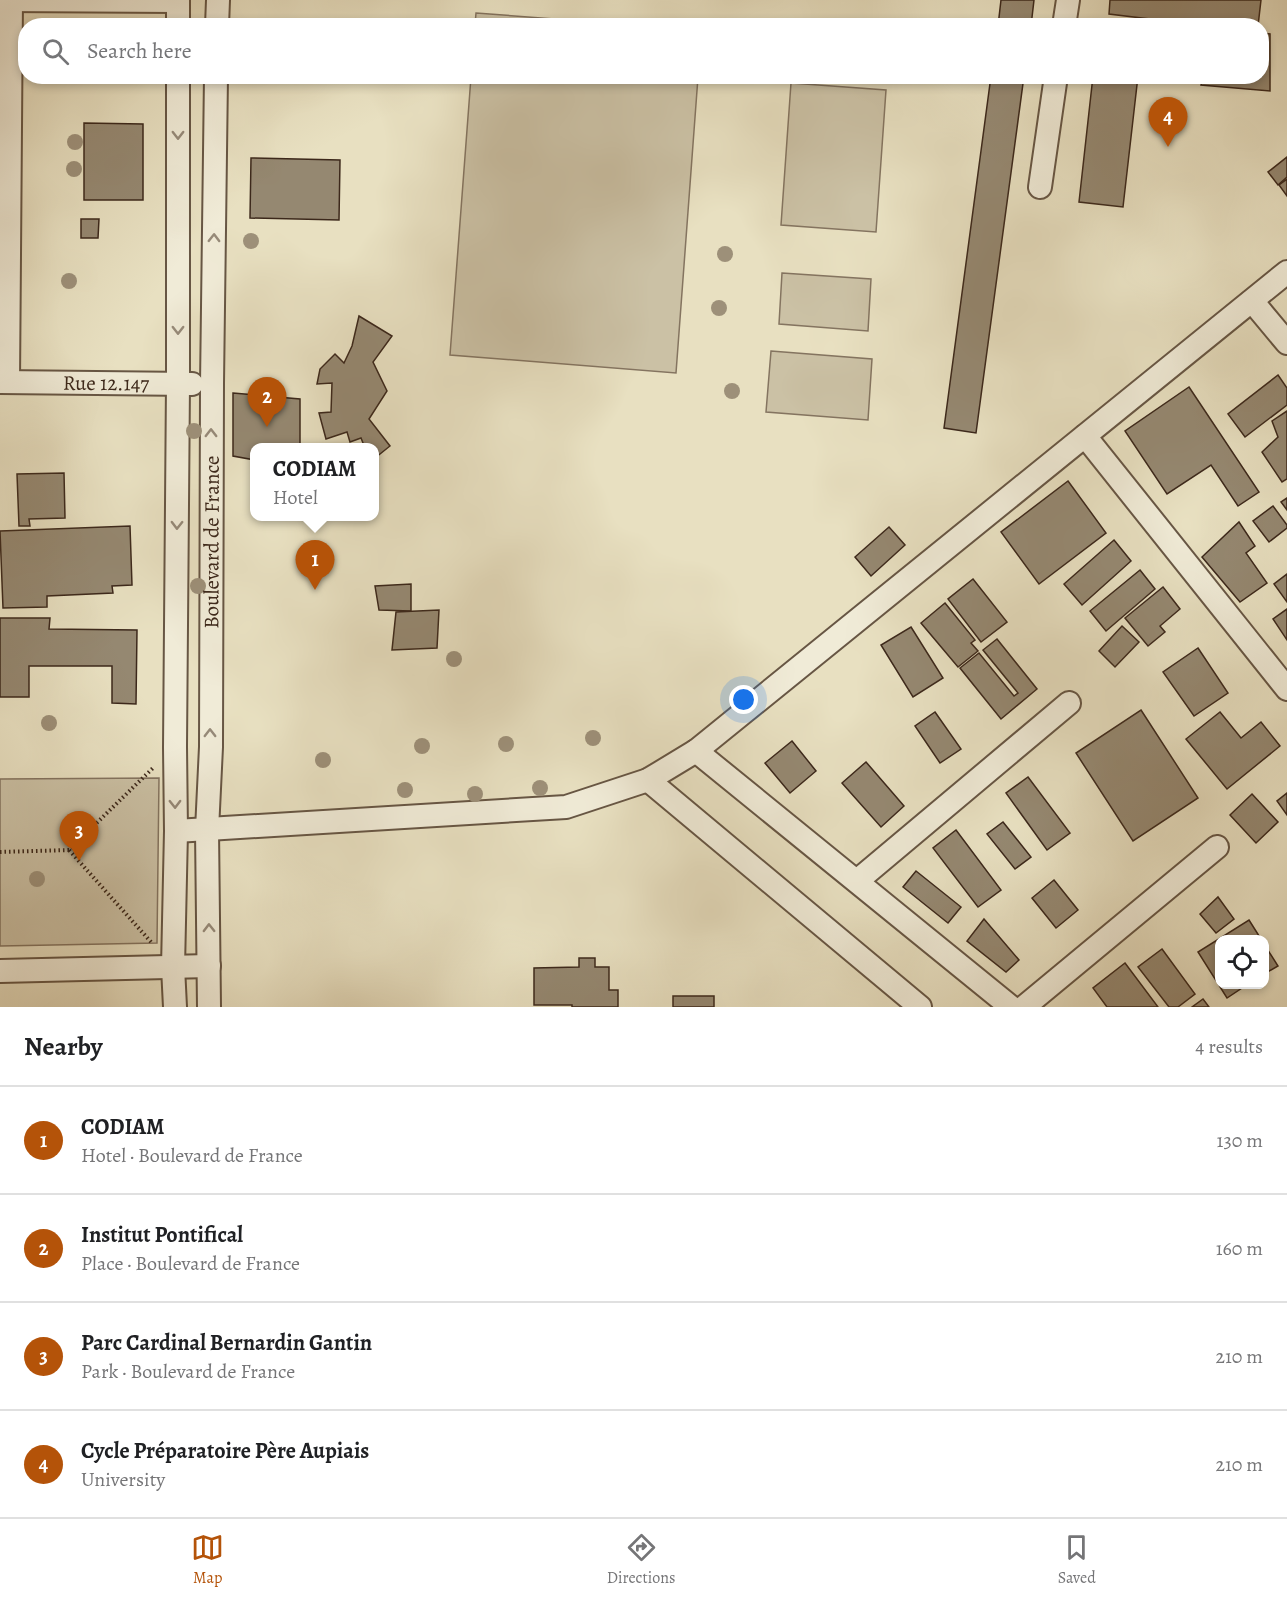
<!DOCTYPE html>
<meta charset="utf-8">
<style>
:root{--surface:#fff;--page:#f6f6f6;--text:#202124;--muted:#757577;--line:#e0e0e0;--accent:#b45309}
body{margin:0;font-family:Alegreya,serif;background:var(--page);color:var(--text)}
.controls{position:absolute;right:18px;bottom:18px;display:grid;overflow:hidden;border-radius:12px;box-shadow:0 3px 9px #0003}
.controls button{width:54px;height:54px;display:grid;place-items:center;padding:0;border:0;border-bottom:2px solid var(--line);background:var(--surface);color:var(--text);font:30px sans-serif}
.you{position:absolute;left:744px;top:700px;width:21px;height:21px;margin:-15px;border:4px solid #fff;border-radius:50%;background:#1a73e8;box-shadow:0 0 0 9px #1a73e833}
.badge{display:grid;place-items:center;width:39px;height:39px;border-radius:50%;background:var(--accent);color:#fff;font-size:20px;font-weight:700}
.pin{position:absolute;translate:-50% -50px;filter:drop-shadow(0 2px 3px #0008)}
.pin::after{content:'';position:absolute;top:32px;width:21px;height:18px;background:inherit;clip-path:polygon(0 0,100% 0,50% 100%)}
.popup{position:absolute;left:250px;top:443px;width:129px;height:78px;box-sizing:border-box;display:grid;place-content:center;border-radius:12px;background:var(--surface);filter:drop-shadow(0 2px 4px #0005);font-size:20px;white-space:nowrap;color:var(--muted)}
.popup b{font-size:22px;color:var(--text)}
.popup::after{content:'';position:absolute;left:50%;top:100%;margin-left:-12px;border:12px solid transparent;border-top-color:var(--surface)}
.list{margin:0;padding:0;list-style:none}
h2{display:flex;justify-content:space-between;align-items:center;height:78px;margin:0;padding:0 24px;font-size:26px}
h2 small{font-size:20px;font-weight:400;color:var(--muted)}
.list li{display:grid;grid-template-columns:39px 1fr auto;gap:18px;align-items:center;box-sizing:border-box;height:108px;padding:0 24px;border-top:2px solid var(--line)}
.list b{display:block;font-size:22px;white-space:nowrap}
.list p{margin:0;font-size:20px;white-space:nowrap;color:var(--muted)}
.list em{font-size:20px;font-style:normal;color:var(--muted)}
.icon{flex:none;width:33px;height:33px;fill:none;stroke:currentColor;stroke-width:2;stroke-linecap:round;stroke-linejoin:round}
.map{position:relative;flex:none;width:1287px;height:1007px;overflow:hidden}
.search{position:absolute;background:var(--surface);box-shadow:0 3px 9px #0003;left:18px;right:18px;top:18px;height:66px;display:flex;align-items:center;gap:15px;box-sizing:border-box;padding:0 21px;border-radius:24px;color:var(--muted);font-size:22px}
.sheet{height:510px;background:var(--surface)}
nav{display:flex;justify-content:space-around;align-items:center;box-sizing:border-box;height:84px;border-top:2px solid var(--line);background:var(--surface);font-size:16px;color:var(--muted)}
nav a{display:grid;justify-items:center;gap:3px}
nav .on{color:var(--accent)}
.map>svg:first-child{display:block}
.green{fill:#cbc1a5;stroke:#847460;stroke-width:1.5}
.building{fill:#958871;stroke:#3c281b;stroke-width:1.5}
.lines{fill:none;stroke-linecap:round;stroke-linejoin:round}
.minor-casing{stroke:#675644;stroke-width:26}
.path{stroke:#3c281b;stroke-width:4;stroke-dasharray:1.5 3;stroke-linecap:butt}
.minor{stroke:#f0ebd7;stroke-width:22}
.tree{fill:#9d9079}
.oneway{stroke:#968a79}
.labels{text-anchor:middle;stroke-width:4.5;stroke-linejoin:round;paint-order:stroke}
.street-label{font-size:21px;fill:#3c281b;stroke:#f0ebd7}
</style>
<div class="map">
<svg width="1287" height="1007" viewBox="0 0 1287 1007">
<rect width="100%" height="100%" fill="#e8e0c1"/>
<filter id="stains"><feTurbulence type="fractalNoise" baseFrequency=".00333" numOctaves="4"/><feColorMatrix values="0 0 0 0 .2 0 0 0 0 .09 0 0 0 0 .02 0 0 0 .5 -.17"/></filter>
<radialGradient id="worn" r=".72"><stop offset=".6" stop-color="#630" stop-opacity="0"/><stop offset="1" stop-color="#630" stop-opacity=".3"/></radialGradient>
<g class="green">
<polygon points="476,13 634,25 475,25"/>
<polygon points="471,77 698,77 676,373 450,355"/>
<polygon points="791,83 886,90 876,232 781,225"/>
<polygon points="782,273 871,279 868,331 779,324"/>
<polygon points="771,351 872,359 868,420 766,412"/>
<polygon points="159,778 157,943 0,946 0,779"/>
</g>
<g class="building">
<polygon points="1001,0 1034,0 1031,26 998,26"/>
<polygon points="1110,0 1261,0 1258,26 1208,26 1109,14"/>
<polygon points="1262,33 1270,34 1270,91 1201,85 1203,76 1262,76"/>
<polygon points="991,76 1024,76 976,433 944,428"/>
<polygon points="1093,76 1138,76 1123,207 1079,202"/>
<polygon points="84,123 143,124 143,200 84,200"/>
<polygon points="1287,157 1287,177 1278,185 1268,172"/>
<polygon points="251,158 340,160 339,220 250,218"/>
<polygon points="1287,179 1287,196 1279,185"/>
<polygon points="81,219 99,219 98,238 81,238"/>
<polygon points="359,316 392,336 373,362 387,391 369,419 390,446 375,458 375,448 365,448 361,438 350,442 347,432 326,439 319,413 331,412 332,383 317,384 320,369 335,354 344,363 352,346"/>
<polygon points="1278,375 1287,388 1287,405 1245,437 1228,414"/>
<polygon points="1189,387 1259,492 1238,506 1211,465 1167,494 1125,431"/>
<polygon points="233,393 300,399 300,448 255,448 255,460 233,456"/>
<polygon points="1287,411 1287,479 1282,482 1262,452 1278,437 1272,421"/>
<polygon points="64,473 65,518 29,519 30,526 19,526 17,474"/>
<polygon points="1068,481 1106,533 1039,584 1001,532"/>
<polygon points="1287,498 1287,510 1281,502"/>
<polygon points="1273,506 1287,525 1287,528 1269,542 1253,521"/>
<polygon points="1239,522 1255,546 1246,553 1267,583 1240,602 1202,557"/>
<polygon points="130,526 132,585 112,586 113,593 47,596 47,607 3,608 0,531"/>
<polygon points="889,527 905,545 871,576 855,557"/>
<polygon points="1114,540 1131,561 1082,605 1064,584"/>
<polygon points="1140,570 1155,589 1106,631 1090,611"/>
<polygon points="1287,574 1287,602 1274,584"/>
<polygon points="973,579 1007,622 981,642 948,599"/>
<polygon points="411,584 411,611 379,610 375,586"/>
<polygon points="1163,587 1180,609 1160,626 1165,632 1148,646 1125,618"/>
<polygon points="945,603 975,640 971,643 978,651 958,667 921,623"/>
<polygon points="1287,609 1287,640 1273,619"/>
<polygon points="439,610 437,648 392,650 396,612"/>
<polygon points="0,618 50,618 49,629 137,630 136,704 112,703 112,666 29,666 29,697 0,697"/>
<polygon points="1122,626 1139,642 1115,667 1099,651"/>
<polygon points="911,627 943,678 913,697 881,645"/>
<polygon points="997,639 1037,689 1001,719 960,668 979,653 1014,696 1018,693 983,650"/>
<polygon points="1198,648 1228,693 1194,716 1163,672"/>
<polygon points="1141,710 1198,798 1133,841 1076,753"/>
<polygon points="935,712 961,749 940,763 915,726"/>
<polygon points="1220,712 1241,738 1261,722 1280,746 1227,789 1186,739"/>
<polygon points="792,741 816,771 790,793 765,763"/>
<polygon points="866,762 904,806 881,827 842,783"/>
<polygon points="1028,777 1070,833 1047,850 1006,793"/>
<polygon points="1287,793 1287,815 1277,801"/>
<polygon points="1252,794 1278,822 1256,843 1230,815"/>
<polygon points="1003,822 1031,857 1015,869 987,834"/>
<polygon points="956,830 1001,890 978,907 933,848"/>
<polygon points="916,871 961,907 948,923 903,887"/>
<polygon points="1054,880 1078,910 1056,928 1032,898"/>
<polygon points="1218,897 1234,919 1216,933 1200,914"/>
<polygon points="984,919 1019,960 1006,972 967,941"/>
<polygon points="1249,920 1261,939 1220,939 1220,984 1248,984 1227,998 1198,952"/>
<polygon points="1264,944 1278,966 1264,974"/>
<polygon points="1162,949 1195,994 1178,1007 1169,1007 1138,967"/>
<polygon points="579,958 595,958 595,967 609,967 609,990 618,990 618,1007 572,1007 572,1005 534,1005 534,968 579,967"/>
<polygon points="1125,963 1158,1007 1107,1007 1093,988"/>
<rect x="673" y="996" width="41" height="11"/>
<polygon points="1203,999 1209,1007 1192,1007"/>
</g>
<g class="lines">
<g class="minor-casing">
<g id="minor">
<polyline points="0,0 178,1"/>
<polyline points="178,26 178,0"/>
<polyline points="217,26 218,0"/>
<polyline points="1064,26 1068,0"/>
<polyline points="1040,187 1056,76"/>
<polyline points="1252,301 1287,343"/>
<path id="s1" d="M0 382 192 384"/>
<polyline points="8,382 11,0"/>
<polyline points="1085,436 1287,689"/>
<polyline points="696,751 1011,1007"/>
<polyline points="648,780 920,1007"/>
<polyline points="176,831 566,807 648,780 696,751 1287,272"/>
<polyline points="857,881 1069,703"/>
<polyline points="0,971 209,966"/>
<polyline points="175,1007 173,967 176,831 175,747 178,383 178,76"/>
<path id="s2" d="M209 1007 207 830 211 747 212 384 216 76"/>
<polyline points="1024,1007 1217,847"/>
</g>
</g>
<g class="path">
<polyline points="0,852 69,850"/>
<polyline points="151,942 69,850 154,767"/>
</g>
<use href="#minor" class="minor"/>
</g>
<g class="tree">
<circle cx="75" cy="142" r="8"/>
<circle cx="74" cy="169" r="8"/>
<circle cx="251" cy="241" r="8"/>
<circle cx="725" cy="254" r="8"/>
<circle cx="69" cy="281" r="8"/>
<circle cx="719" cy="308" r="8"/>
<circle cx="732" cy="391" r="8"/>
<circle cx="194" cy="431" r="8"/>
<circle cx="198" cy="586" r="8"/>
<circle cx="454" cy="659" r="8"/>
<circle cx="49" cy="723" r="8"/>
<circle cx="593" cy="738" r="8"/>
<circle cx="506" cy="744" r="8"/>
<circle cx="422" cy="746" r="8"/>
<circle cx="323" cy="760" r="8"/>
<circle cx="540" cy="788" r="8"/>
<circle cx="405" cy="790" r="8"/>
<circle cx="475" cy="794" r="8"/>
<circle cx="37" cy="879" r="8"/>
</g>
<defs><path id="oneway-chevron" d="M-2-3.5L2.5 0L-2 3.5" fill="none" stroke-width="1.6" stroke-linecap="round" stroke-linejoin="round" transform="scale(1.5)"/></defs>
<g class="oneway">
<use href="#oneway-chevron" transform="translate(178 135) rotate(90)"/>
<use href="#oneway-chevron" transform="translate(214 238) rotate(-89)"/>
<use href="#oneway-chevron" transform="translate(178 330) rotate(90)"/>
<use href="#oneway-chevron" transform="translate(211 433) rotate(-90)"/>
<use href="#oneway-chevron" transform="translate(177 525) rotate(91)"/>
<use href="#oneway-chevron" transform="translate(210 733) rotate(-90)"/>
<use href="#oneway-chevron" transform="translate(175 804) rotate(89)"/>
<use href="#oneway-chevron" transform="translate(209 928) rotate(-91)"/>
</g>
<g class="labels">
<g class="street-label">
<text dy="7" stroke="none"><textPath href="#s1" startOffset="106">Rue 12.147</textPath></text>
<text dy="7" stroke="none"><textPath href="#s2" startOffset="465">Boulevard de France</textPath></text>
</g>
</g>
<rect width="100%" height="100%" filter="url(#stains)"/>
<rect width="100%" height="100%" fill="url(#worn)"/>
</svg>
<div class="controls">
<button><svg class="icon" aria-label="locate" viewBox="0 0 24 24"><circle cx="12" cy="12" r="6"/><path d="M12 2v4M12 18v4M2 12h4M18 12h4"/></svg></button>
</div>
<div class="you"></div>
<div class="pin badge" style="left:315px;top:590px">1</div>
<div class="popup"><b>CODIAM</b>Hotel</div>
<div class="pin badge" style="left:267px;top:427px">2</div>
<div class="pin badge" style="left:79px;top:861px">3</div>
<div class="pin badge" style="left:1168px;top:147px">4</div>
<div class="search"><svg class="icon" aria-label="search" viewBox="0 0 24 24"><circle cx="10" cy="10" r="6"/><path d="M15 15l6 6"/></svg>Search here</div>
</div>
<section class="sheet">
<h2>Nearby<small>4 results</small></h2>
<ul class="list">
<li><span class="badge">1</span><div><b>CODIAM</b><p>Hotel · Boulevard de France</p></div><em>130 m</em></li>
<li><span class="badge">2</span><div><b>Institut Pontifical</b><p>Place · Boulevard de France</p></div><em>160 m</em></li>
<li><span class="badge">3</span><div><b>Parc Cardinal Bernardin Gantin</b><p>Park · Boulevard de France</p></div><em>210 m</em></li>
<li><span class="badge">4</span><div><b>Cycle Préparatoire Père Aupiais</b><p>University</p></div><em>210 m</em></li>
</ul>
</section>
<nav>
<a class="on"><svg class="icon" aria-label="map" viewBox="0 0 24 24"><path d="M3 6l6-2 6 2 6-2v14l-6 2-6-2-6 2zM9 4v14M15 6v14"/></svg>Map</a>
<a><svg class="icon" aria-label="directions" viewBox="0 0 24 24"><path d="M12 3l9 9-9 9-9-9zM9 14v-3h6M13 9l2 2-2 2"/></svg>Directions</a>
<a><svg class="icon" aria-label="saved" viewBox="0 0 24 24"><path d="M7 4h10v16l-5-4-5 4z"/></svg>Saved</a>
</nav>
